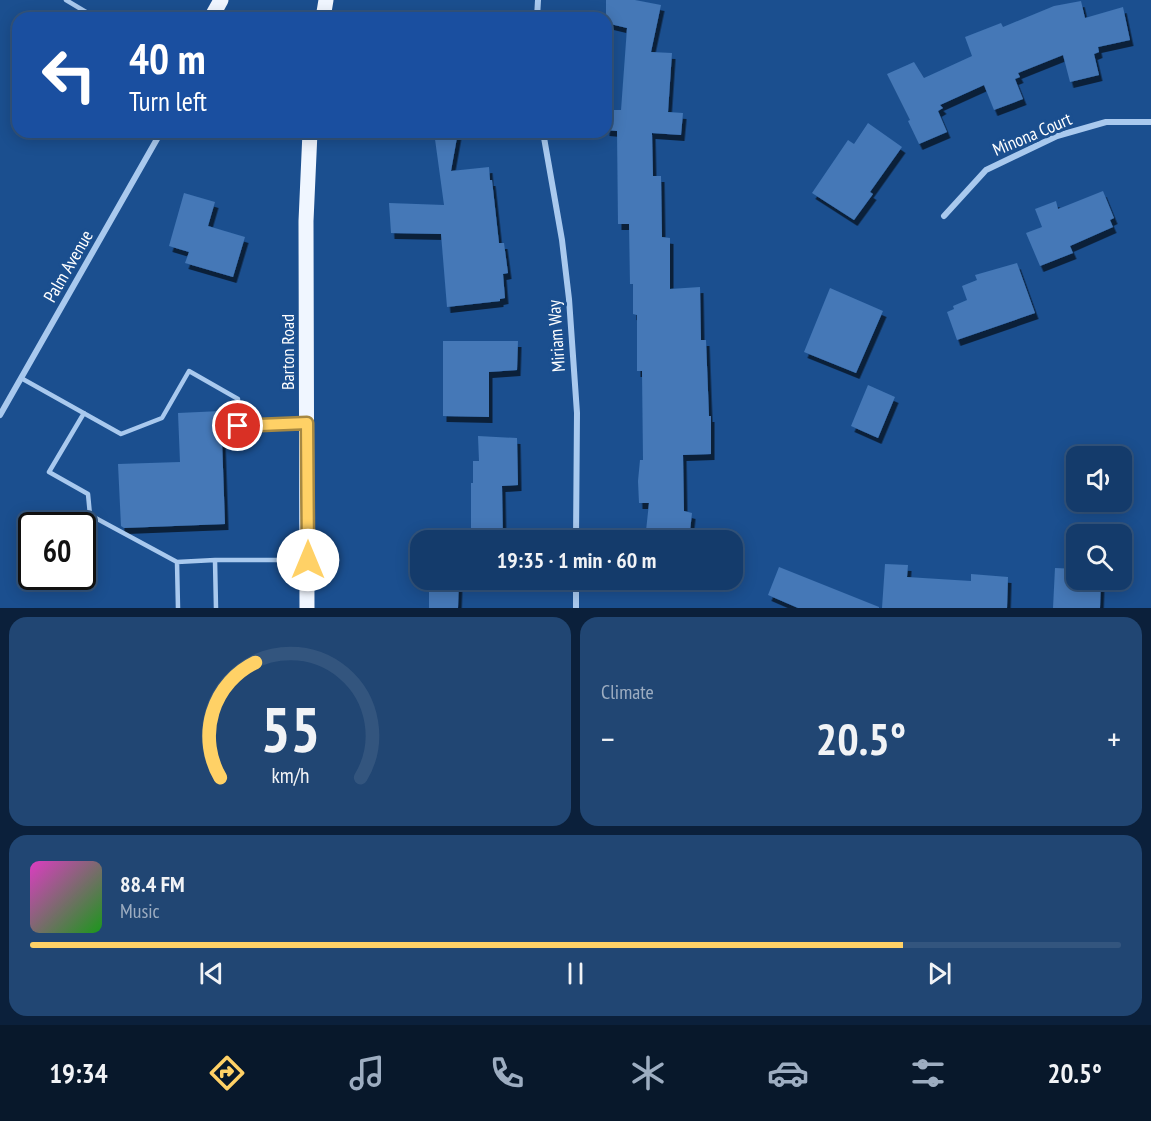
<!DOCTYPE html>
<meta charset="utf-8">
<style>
:root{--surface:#143b6b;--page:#214673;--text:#f1f3f6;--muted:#9dadc1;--line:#33557e;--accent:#ffd166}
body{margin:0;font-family:"PT Sans Narrow",sans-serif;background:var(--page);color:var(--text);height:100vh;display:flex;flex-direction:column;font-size:22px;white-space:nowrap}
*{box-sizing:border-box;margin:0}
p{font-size:20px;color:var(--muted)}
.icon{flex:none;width:33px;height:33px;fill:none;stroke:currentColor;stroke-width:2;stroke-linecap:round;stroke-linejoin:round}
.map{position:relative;height:608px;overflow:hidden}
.side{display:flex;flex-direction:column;gap:9px;padding:9px;background:#0b203b;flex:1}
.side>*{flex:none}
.top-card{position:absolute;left:12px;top:12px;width:600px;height:126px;border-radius:18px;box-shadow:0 3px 15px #0003,0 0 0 2px var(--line);background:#1a4fa0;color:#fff;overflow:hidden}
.buttons{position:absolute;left:1066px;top:446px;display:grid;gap:12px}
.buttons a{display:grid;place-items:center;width:66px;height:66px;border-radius:12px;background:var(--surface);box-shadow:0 3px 15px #0003,0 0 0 2px var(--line);font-size:30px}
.speed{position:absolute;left:18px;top:512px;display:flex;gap:12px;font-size:30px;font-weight:700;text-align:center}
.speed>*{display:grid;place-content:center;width:78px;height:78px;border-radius:50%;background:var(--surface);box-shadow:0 3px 15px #0003,0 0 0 2px var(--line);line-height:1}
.speed .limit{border:3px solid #111;border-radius:9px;background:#fff;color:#111}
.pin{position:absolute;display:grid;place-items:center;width:51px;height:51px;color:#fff;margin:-26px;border:3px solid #fff;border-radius:50%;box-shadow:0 2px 6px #0007}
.me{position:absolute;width:66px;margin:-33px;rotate:0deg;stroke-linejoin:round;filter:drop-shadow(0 0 4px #0008)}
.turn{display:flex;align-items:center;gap:21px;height:126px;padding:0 18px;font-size:27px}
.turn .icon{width:78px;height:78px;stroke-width:2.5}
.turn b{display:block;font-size:42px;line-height:51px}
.big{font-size:45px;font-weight:600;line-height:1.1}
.side .widget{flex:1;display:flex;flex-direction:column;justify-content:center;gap:9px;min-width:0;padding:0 21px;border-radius:18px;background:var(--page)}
.side .dial{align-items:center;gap:0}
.dial svg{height:156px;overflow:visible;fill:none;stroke:var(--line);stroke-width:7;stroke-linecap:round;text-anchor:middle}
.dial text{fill:var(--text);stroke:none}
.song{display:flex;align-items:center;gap:18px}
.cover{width:72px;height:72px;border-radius:9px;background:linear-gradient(135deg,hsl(310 70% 55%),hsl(120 70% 35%))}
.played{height:6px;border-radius:3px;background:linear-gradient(90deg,var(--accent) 80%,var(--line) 80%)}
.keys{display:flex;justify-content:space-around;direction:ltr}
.heat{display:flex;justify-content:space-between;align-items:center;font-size:33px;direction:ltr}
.side .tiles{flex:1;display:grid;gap:9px;grid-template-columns:1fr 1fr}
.widget:last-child{grid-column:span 2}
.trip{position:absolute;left:410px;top:530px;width:333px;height:60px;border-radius:18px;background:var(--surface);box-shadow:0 3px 15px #0003,0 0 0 2px var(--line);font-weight:600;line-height:60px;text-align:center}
.menu{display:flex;height:96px;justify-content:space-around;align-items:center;background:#08182b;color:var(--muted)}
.menu .icon{width:42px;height:42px}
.menu .active{color:var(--accent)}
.menu b{font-size:27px;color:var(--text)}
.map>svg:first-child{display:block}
.building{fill:#4478b7;filter:url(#shadow)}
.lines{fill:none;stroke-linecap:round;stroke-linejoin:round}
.lane{stroke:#a9c9ee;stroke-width:4.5}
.street{stroke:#a9c9ee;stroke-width:6}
.primary{stroke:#f0f6ff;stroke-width:15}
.route-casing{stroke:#a68842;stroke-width:15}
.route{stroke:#ffd166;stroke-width:10}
.labels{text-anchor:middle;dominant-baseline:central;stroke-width:6;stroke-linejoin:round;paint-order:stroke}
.street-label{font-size:18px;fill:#fff;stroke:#1b4f8f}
</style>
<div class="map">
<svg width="1151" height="608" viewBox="0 0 1151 608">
<defs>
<filter id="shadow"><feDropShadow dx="3.5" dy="6" stdDeviation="0" flood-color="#0009"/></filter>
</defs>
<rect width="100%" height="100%" fill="#1b4f8f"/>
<path class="building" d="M606 0H635L661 5 651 52 672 53 668 112 683 113 681 135 652 133 653 176H661L662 237 670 238V289L700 287 701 340H706L709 416H711V454L683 455 684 511 692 513 689 540H645L649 503H639L638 481 640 460H643L642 371H637V315L633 314V284H630L629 224H618L617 131 606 130 608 110H621L627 28 606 23Z
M1081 1 1085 18 1123 7 1130 40 1098 47 1099 52 1094 54 1099 75 1070 82 1063 55 1018 73 1020 77 1015 79 1023 99 994 110 984 85 940 105 943 108 938 111 947 132 919 144 908 121 910 120 887 74 914 62 924 78 972 56 965 37 1001 23 1003 27 1054 6Z
M868 123 902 147 870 192 873 194 854 220 812 193 848 140 854 144Z
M434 132H458L451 171 489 167 490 180H492L499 243H504L508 273 503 274 505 298 500 299V301L447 307 441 234 391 233 389 203 444 205Z
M1103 191 1114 218 1110 220 1113 227 1070 246 1073 253 1040 266 1026 233 1042 227 1035 209 1056 201 1058 209Z
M184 193 215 202 208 226 245 237 233 277 185 263 189 252 169 246Z
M1017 263 1035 313 957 340 947 312 954 309 953 306 967 300 962 286 977 280 975 275Z
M830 288 883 311 856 373 804 352Z
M443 341H518L517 370 489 372V417L443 416Z
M868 385 895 397 878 438 851 426Z
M221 411 225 524 124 528 121 526 118 464 180 462 178 413Z
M478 436 517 438 518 485 502 486 503 540H471V483H473V461H479Z
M885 564 908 565 907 577 971 581V574L1008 577 1007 608H882Z
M779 567 879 607V608H798L768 595Z
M1055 568 1077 569V579H1101L1100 608H1053Z
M429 580H459L458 608H429Z"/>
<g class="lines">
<path class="lane" d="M66 0 96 18
M21 378 121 434 162 418 189 371 238 399V426L305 423
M84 413 49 472 88 494 90 515 177 562
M215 560 216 608
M178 608 177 562 215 560H305"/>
<path class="street" d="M537 18 538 0
M543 132 562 240 569 299 577 413 576 540
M944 216 986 170 1057 136 1106 122H1151
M0 415 161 132
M576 608V579"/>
<path class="primary" d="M211 18 221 0
M323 18 326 0
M307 608 306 221 310 132"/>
</g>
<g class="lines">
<g class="route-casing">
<path id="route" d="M238 426 307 423 308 560"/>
</g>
<use href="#route" class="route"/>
</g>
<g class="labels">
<g class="street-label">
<text transform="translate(1032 134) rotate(-23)">Minona Court</text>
<text transform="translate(68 266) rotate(-60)">Palm Avenue</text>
<text transform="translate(556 336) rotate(-94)">Miriam Way</text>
<text transform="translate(287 352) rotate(-90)">Barton Road</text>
</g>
</g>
</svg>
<div class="buttons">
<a><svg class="icon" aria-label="sound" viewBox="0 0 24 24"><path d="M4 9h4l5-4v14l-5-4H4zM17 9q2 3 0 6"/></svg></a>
<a><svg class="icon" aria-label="search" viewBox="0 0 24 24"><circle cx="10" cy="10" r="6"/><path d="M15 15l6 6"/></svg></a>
</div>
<div class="speed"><div class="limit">60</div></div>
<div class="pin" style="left:238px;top:426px;background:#d93025"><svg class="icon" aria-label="arrive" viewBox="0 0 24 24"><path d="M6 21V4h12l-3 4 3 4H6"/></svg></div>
<svg class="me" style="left:308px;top:560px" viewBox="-20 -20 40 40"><circle r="19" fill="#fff"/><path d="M0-13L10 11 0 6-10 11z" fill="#ffd166"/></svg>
<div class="trip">19:35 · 1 min · 60 m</div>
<div class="top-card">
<div class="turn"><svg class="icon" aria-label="left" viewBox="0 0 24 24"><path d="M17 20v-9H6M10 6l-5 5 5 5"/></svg><div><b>40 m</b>Turn left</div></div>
</div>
</div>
<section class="side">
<div class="tiles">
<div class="widget dial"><svg viewBox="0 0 100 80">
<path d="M14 69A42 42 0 1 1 86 69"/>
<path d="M14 69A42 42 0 0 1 32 10" stroke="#ffd166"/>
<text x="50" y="56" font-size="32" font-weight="700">55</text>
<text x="50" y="72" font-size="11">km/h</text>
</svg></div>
<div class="widget"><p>Climate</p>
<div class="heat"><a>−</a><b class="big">20.5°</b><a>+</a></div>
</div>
<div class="widget">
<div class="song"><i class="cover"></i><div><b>88.4 FM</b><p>Music</p></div></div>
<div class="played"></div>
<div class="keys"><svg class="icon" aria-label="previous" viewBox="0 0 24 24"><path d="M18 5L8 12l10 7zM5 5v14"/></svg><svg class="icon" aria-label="pause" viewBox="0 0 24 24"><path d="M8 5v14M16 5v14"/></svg><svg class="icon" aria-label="next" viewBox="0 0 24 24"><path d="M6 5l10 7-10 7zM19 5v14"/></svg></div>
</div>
</div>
</section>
<nav class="menu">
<b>19:34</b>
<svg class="icon active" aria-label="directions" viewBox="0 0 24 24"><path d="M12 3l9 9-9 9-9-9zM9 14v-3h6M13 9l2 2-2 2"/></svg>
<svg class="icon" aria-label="music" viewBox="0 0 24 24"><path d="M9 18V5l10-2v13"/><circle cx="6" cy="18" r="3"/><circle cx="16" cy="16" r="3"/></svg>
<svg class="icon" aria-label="phone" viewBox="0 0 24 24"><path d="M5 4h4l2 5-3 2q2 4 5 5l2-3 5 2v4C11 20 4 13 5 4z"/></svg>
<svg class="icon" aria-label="climate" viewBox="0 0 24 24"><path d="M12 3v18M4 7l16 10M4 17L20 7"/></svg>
<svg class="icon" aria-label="car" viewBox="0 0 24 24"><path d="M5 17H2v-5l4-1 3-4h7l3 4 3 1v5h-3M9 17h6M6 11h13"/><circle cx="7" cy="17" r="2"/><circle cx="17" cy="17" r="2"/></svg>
<svg class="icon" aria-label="filters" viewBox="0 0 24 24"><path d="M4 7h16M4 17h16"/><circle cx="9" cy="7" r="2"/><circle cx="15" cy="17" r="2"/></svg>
<b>20.5°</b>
</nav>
